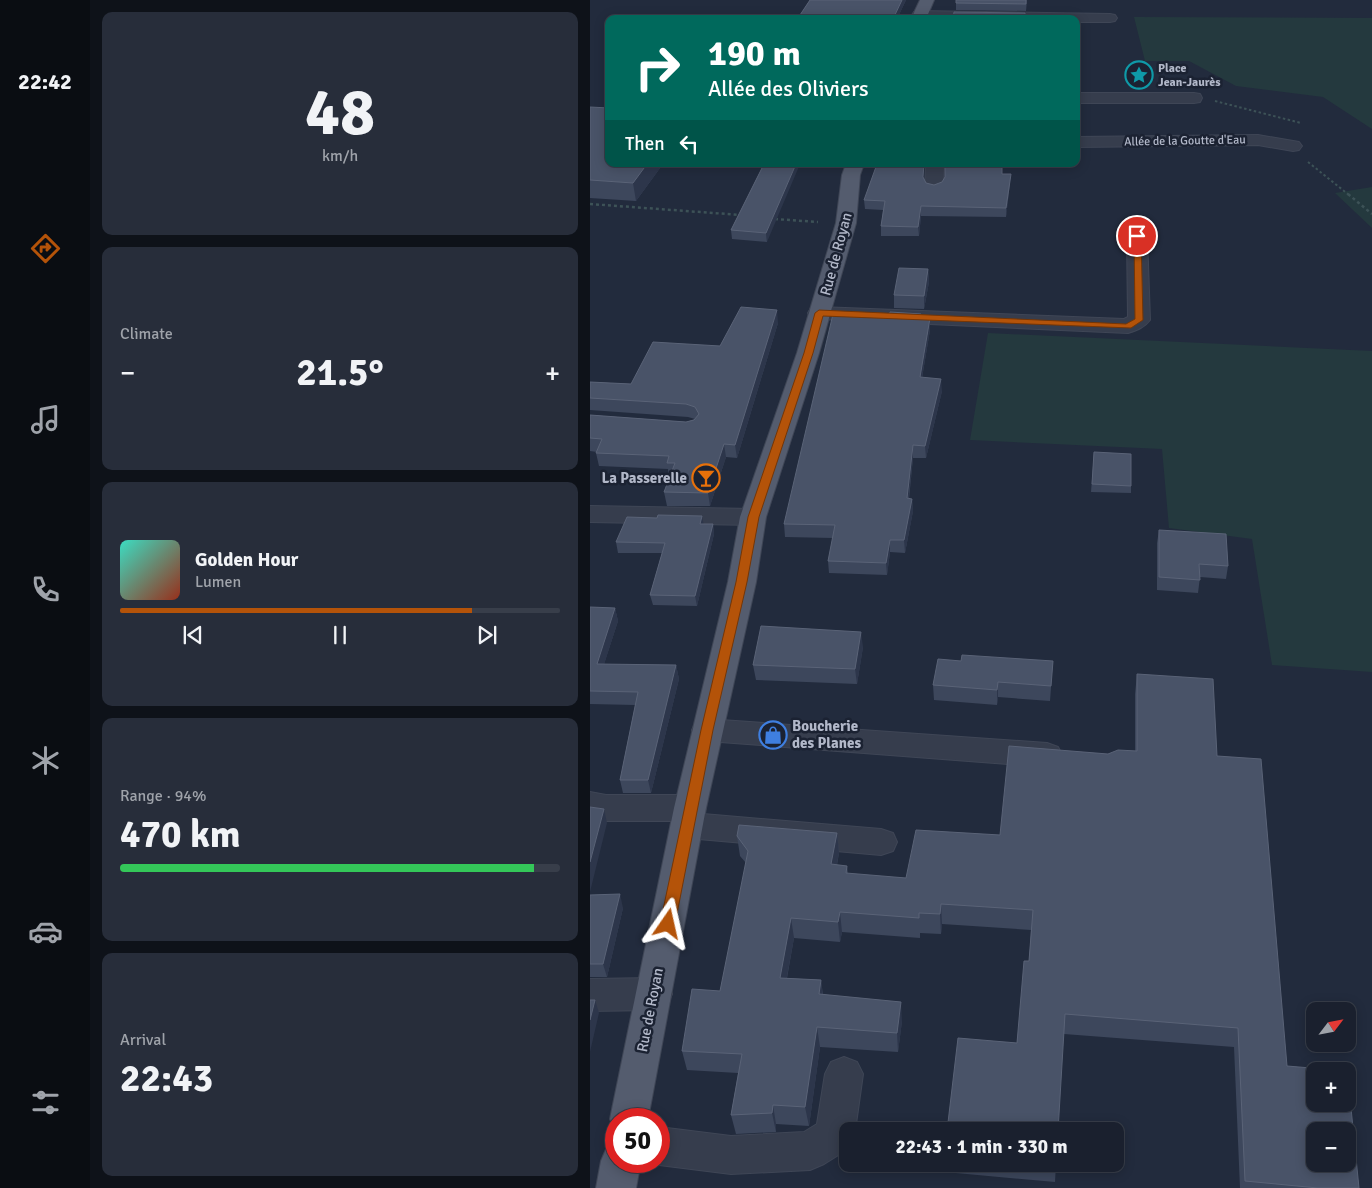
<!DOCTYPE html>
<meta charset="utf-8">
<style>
:root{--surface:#1a202e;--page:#272d3a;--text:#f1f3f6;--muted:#9fa3aa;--line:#383e4a;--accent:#b45309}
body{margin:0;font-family:Signika,sans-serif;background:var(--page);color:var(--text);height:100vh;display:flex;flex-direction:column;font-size:19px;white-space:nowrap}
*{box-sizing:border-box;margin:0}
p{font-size:16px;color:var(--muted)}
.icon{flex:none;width:28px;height:28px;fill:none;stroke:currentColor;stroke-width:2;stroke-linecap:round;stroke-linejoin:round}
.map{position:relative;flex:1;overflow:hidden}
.details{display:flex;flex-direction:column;gap:12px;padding:12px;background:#0e1219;width:500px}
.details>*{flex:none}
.guide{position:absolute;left:15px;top:15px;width:475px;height:152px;border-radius:10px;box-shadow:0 2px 12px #0003,0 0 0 1px var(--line);background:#00695c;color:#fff;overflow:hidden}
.needle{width:32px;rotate:58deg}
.buttons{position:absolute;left:716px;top:1002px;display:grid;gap:10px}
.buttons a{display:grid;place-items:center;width:50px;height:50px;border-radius:10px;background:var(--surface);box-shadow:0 2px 12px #0003,0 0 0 1px var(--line);font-size:25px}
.speed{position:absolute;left:15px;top:1108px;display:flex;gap:10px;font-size:25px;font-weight:700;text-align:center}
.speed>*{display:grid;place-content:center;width:65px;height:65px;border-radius:50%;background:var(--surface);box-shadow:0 2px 12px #0003,0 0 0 1px var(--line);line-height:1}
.speed .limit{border:8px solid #d22;background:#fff;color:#111}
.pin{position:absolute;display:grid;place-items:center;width:42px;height:42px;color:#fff;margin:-21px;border:2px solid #fff;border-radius:50%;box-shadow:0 1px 5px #0007}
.me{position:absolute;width:55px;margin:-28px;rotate:11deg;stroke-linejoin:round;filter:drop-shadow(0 0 4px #0008)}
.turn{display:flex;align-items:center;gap:18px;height:105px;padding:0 20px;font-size:22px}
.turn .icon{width:65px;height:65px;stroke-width:2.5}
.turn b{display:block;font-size:35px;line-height:42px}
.then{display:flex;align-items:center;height:48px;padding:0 20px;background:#0003;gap:10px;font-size:19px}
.big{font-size:38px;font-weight:800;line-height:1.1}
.details .tile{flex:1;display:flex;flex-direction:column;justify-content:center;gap:8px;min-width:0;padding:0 18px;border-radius:10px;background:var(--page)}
.details .dial{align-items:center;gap:0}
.dial b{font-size:65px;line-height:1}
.song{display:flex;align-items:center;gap:15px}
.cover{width:60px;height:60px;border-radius:8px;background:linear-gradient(135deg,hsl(170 70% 55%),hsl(10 70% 35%))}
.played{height:5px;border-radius:2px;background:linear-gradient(90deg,var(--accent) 80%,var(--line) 80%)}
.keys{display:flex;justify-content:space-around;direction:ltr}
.heat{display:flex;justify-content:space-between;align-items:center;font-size:28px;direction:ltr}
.charge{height:8px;border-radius:4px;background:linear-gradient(90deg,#34c759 94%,var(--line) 0)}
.trip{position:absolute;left:249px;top:1122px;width:285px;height:50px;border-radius:10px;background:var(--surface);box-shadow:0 2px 12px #0003,0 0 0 1px var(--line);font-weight:800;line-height:50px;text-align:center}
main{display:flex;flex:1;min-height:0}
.tabs{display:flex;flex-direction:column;width:90px;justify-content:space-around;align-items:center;background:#0a0d12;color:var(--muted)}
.tabs .icon{width:35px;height:35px}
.tabs .active{color:var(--accent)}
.tabs b{font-size:22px;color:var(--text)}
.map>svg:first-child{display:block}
.green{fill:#24393e}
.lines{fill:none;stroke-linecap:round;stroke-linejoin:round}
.minor-casing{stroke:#3f4656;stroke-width:2}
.major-casing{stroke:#3f4656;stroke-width:2}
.path-far1{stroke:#3d5257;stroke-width:2;stroke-dasharray:2.5 2.5;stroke-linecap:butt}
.path{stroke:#3d5257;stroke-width:2.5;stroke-dasharray:3 3;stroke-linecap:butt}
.minor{fill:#363d4d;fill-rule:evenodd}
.major{fill:#545c6e;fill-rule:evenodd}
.wall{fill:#3d475c}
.shaded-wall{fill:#2d364b}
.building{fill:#495368;stroke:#5a6377;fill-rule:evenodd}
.route{fill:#b45309;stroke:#753606}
.labels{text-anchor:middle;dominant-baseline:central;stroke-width:5;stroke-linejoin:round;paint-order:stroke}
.far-poi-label{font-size:12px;font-weight:bold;fill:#b2b8c9;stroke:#1b2232;text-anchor:start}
.far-street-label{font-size:12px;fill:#b2b8c9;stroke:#1b2232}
.street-label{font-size:15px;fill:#b2b8c9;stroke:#1b2232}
.poi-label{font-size:15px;font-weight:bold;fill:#b2b8c9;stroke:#1b2232;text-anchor:end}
</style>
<main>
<nav class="tabs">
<b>22:42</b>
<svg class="icon active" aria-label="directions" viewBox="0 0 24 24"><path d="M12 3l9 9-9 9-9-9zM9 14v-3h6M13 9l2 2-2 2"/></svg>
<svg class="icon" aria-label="music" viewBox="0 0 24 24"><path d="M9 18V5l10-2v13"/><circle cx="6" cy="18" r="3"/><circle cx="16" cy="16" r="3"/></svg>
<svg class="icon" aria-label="phone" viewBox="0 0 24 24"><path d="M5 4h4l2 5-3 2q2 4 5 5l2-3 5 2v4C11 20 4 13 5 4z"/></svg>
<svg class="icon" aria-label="climate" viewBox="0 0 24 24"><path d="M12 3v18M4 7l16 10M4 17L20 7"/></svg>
<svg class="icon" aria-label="car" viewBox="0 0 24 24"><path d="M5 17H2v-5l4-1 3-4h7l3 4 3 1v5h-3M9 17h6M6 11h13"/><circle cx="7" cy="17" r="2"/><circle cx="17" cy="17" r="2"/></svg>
<svg class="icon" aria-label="filters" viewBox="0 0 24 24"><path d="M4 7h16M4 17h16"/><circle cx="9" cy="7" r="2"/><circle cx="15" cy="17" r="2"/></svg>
</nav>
<section class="details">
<div class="tile dial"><b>48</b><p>km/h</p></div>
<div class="tile"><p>Climate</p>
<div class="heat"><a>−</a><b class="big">21.5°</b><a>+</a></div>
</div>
<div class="tile">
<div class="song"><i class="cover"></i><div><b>Golden Hour</b><p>Lumen</p></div></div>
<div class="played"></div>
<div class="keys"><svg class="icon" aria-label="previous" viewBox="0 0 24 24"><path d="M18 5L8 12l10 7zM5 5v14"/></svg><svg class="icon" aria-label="pause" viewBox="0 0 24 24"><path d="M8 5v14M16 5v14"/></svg><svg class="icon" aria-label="next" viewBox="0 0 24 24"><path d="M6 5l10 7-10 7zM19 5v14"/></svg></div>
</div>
<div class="tile"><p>Range · 94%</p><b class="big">470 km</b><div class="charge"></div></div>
<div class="tile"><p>Arrival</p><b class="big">22:43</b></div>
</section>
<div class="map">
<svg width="782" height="1188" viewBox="0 0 782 1188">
<rect width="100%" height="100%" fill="#222b3d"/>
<path class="green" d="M544 17 782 18V129L733 97 646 86 599 61H555Z
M782 187V228L745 193Z
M398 333 782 351V672L682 665 662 539 579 528 572 449 380 440Z"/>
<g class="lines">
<g class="minor-casing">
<path id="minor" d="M329 11 520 14 525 15 527 18 525 21 520 22H486V19L324 18 322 15 324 12Z
M486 93H604L610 94 612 98 610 102 604 103H486Z
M668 135 709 142 712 146 709 150 703 151 668 145 486 147V137Z
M336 164H354L353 186 351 190 344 192 337 190 335 186Z
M547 230 554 232 557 236 560 320C555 327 547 330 538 333L229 319 221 318 218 313 221 308 229 307 534 319 538 317 537 236 540 232Z
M0 506 163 509 172 511 176 517 172 523 163 525 0 522Z
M117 719 457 743 468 747 472 755 468 763 457 767 117 741 106 738 102 730 106 722Z
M0 792 16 795H100L111 799 116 808 113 814 291 829 303 833 307 842 303 851 291 855 97 838 86 834 81 825 83 821H16L0 818Z
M64 978 77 983 82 994 77 1005 64 1010 0 1011V979Z
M254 1057 267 1062 273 1074 265 1131H258V1149L234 1164 220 1170 141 1174 69 1165 60 1161H69V1127L141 1136 214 1132 227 1124 235 1074 241 1062Z"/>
</g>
<g class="major-casing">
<path id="major" d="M330 0H344L336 19H321Z
M256 164H274L270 175 266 223 229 353 176 517 166 582 116 808 58 1119H26V1132L20 1119 84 808 138 582 150 517 207 353 246 223 252 175Z
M26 1144V1161H51L46 1188H6L11 1161 17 1147Z"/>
</g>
<path class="path-far1" d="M625 101 711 123
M718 162 759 195"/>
<path class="path" d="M758 194 782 214
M0 204 151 215
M185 219 228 222"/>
<use href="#minor" class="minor"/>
<use href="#major" class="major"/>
</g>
<path class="wall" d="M220 0H316L307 19H210V15Z
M437 0 436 11 366 10V3Z
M0 107 19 164H73L46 201 0 198Z
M174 164 177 242 142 239 141 230Z
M407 165 412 174 420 183 416 217 331 216 329 236H291V226L293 210 275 209 274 200 334 178 336 183 344 185Z
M338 269 339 282 334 309 304 308V295Z
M331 318H340V330L332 378 352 391 336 458H323L319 499H322L323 511 315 553 300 552 297 575 239 573 238 561 243 538 195 537 194 524Z
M188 323 147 458 136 457 120 506H77L74 492 81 476H79L78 469 9 466 6 453 7 452 0 451V415L96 422 105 419 98 417 0 410V382L41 384 130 346Z
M504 452 541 486V493L501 492Z
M114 524H123L124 534 107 606 63 605 60 595 72 553H28L26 542Z
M569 530 638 566 636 579 610 577 608 593 567 590V543Z
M0 607 25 608 28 621 14 664 86 665 89 679 61 793H33L30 780 45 705 0 704Z
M273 647 267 684 166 680 163 665Z
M371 661H463L460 701 408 697 407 705 344 700 343 685Z
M547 674 627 756 697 1066 769 1188H650L644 1047 474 1034 427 1043 439 961 441 930 352 924 351 934 330 933V938L252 932 250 942 204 938 197 978 231 980 233 995 312 1021 308 1052 230 1047 219 1126 186 1124V1132L146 1134 141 1115 148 1073 97 1070 92 1051 130 991 156 863 150 856 147 836 247 833 249 853 247 865 257 866 258 874 316 878 410 835 518 754 545 751V694Z
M0 895 33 908 17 977H0Z
M355 1164H466L465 1182 355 1172Z"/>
<path class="shaded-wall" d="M312 0H316L307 19H303Z
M57 164H73L46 201 43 183Z
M206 164H210L177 242 176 233Z
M421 174 420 183 416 217V208Z
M331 206V216L329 236 328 227Z
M338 269 339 282 334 309V296Z
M187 310 188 323 147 458 145 445Z
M340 318V330L330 389V377Z
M351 379 352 391 336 458 335 446Z
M134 444 136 457 120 506 118 493Z
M323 445V458L317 511V498Z
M322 499 323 511 315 553 314 540Z
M112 516 114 526 110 524Z
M123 524 124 534 107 606 105 596Z
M300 540V552L297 575 296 563Z
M25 608 28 621 10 677 7 664Z
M271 632 273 647 267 684 265 669Z
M86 665 89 679 61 793 58 780Z
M408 682V697L407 705V690Z
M14 809 17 823 0 892V862Z
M247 833 249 853 243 884 241 864Z
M30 894 33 908 17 977 13 964Z
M351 904 352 924 351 934 350 914Z
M250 912 252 932 250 942 248 922Z
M201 918 204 938 193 998 190 978Z
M231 980 233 1000 229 994Z
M5 1000 9 1013 0 1052V1020Z
M311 1002 312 1021 308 1052 307 1033Z
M227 1027 230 1047 219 1126 215 1107Z
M183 1105 186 1124V1132L182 1113Z"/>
<path class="building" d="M220 0H312L303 19H252L253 17 210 15Z
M366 0H436V4L366 3Z
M364 12 435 13V19H363Z
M0 107 19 108V164H57L43 183 0 180Z
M174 164H206L176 233 141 230Z
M287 164H334L333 177 336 183 344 185 352 182 355 177V164H407V165H412V174H421L416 208 331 206 328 227 291 226 295 201 274 200Z
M309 268 338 269 334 296 304 295Z
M151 307 187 310 145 445 134 444 118 493 74 492 85 463H77L79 456 6 453 12 439 0 438V415L96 422 104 420 109 414 105 407 96 404 0 398V382L41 384 63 342 130 346Z
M300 312 331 314 330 317 340 318 330 377 351 379 335 446 323 445 317 498 322 499 314 540H300L296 563 238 561 245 525 194 524 243 314 299 316Z
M504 452 541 454V486L502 484Z
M68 515 112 516 110 524H123L105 596 60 595 75 543 26 542 37 517 67 518Z
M569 530 636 534 638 566 609 564 610 580 569 577Z
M0 607 25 608 7 664 86 665 58 780H30L48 692 0 691Z
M171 626 271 632 265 669 163 665Z
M372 655 463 661 461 686 408 682 407 690 343 685 348 659 371 661Z
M547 674 623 679 627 756 671 759 697 1066 757 1071H725V1104H758V1078L769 1188H728L655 1181 648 1028 475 1014 468 1131H357L368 1038 427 1043 434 961H439L443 910 351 904 350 914 329 913V918L250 912 248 922 201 918 190 978 231 980 229 994 311 1002 307 1033 227 1027 215 1107 183 1105 182 1113 141 1115 152 1054 92 1051 102 989 130 991 158 851 147 836 149 825 247 833 241 864 257 866 256 873 316 878 326 830 410 835 419 746 518 754 528 750 547 751ZM725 1131H758V1164H725Z
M0 807 14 809 0 862Z
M30 894 13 964H0V895Z
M0 1000H5L0 1020Z"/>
<path class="route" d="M544 234 551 236 553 320 541 328 233 316 223 353 169 517 157 582 123 730 85 924 83 929 78 930 73 929 70 924 111 730 146 582 158 517 214 353 225 313 229 310 536 324 545 319Z"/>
<defs>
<g id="sight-ring" transform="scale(1.4375)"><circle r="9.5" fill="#1b2232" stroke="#0f9aa8" stroke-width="1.5"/><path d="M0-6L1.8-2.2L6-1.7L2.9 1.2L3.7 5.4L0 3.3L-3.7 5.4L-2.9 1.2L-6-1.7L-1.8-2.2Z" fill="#0f9aa8"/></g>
<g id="bar-ring" transform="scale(1.4375)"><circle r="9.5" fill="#1b2232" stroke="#e8710a" stroke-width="1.5"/><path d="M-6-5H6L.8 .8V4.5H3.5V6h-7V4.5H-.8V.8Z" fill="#e8710a"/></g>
<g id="shop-ring" transform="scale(1.4375)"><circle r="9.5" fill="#1b2232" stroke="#3f7fe0" stroke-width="1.5"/><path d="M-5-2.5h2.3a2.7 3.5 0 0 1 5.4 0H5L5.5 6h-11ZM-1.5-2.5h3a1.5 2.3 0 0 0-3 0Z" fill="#3f7fe0"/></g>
</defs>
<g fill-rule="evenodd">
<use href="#sight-ring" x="549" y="75"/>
<use href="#bar-ring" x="116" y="478"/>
<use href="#shop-ring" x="183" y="735"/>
</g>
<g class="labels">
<g class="far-poi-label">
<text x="568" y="68">Place<tspan x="568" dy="14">Jean-Jaurès</tspan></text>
</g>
<g class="far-street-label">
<text transform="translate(595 141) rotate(-1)">Allée de la Goutte d'Eau</text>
</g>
<g class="street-label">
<text transform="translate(246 254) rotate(-75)">Rue de Royan</text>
<text transform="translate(60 1010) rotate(-79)">Rue de Royan</text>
</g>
<g class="poi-label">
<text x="97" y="478">La Passerelle</text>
<text x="202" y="726" text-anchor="start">Boucherie<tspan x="202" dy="17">des Planes</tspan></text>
</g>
</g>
</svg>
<div class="buttons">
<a><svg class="needle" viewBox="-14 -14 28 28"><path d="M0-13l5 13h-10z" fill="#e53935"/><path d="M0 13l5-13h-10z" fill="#9fa3aa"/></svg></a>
<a>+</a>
<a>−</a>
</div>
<div class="speed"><div class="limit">50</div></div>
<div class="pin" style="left:547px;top:236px;background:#d93025"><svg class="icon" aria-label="arrive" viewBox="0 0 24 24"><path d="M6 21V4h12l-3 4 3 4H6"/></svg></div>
<svg class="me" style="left:78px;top:924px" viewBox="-20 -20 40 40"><path d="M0-17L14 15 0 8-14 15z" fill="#b45309" stroke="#fff" stroke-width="4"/></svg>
<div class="trip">22:43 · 1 min · 330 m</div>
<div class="guide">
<div class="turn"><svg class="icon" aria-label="right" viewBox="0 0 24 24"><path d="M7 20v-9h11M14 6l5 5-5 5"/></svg><div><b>190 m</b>Allée des Oliviers</div></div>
<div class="then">Then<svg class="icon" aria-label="left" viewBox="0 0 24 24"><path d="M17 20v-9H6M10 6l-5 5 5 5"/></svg></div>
</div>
</div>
</main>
